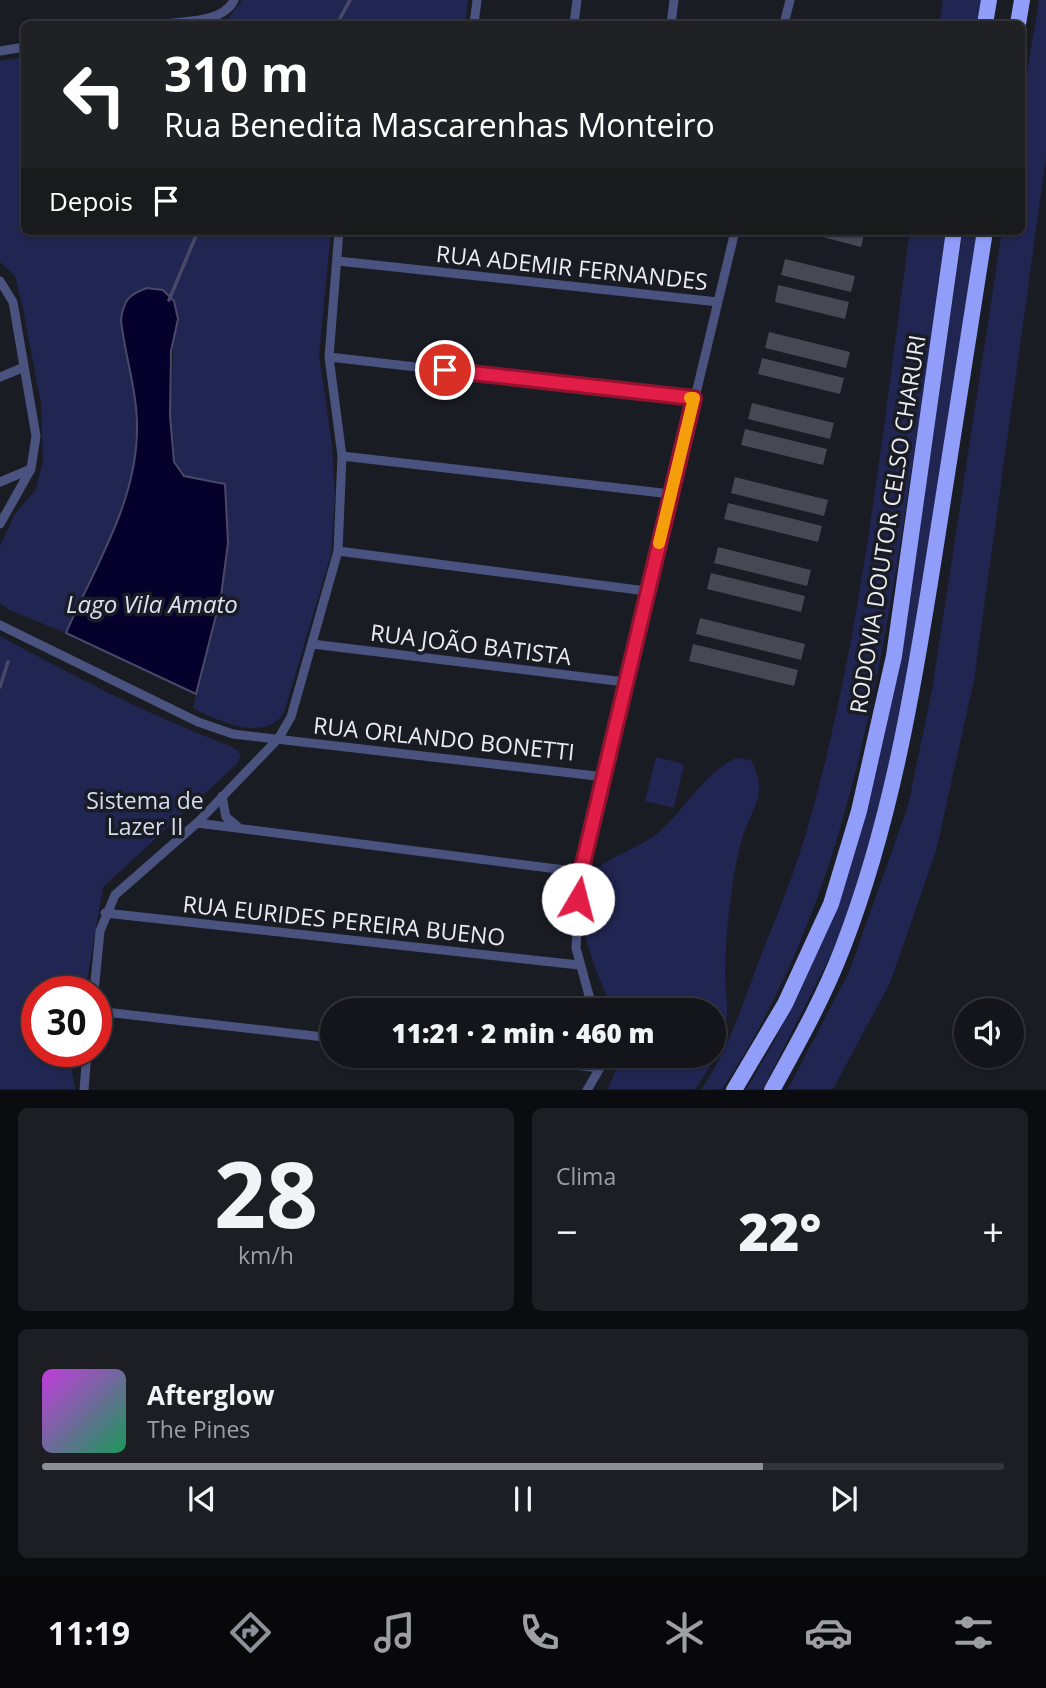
<!DOCTYPE html>
<html lang="pt">
<meta charset="utf-8">
<style>
:root{--surface:#14151b;--page:#1d1e24;--text:#f1f3f6;--muted:#9d9fa3;--line:#33343a;--accent:#8c9099}
body{margin:0;font-family:"Open Sans",sans-serif;background:var(--page);color:var(--text);height:100vh;display:flex;flex-direction:column;font-size:26px;white-space:nowrap}
*{box-sizing:border-box;margin:0}
p{font-size:23px;color:var(--muted)}
.icon{flex:none;width:38px;height:38px;fill:none;stroke:currentColor;stroke-width:2;stroke-linecap:round;stroke-linejoin:round}
.map{position:relative;height:1090px;overflow:hidden}
.side{display:flex;flex-direction:column;gap:18px;padding:18px;background:#0b0c0f;flex:1}
.side>*{flex:none}
.top-card{position:absolute;left:21px;top:21px;width:1004px;height:214px;border-radius:10px;box-shadow:0 2px 5px #0004,0 0 0 2px var(--line);background:#202124;color:#fff;overflow:hidden}
.controls{position:absolute;left:954px;top:998px;display:grid;gap:14px}
.controls a{display:grid;place-items:center;width:70px;height:70px;border-radius:50%;background:var(--surface);box-shadow:0 2px 5px #0004,0 0 0 2px var(--line);font-size:35px}
.speed{position:absolute;left:21px;top:976px;display:flex;gap:14px;font-size:35px;font-weight:700;text-align:center}
.speed>*{display:grid;place-content:center;width:91px;height:91px;border-radius:50%;background:var(--surface);box-shadow:0 2px 5px #0004,0 0 0 2px var(--line);line-height:1}
.speed .limit{border:10px solid #d22;background:#fff;color:#111}
.pin{position:absolute;display:grid;place-items:center;width:60px;height:60px;color:#fff;margin:-30px;border:4px solid #fff;border-radius:50%;box-shadow:0 2px 7px #0007}
.me{position:absolute;width:77px;margin:-38px;rotate:8deg;stroke-linejoin:round;filter:drop-shadow(0 0 5px #0008)}
.turn{display:flex;align-items:center;gap:24px;height:147px;padding:0 28px;font-size:32px}
.turn .icon{width:91px;height:91px;stroke-width:2.5}
.turn b{display:block;font-size:49px;line-height:60px}
.then{display:flex;align-items:center;height:66px;padding:0 28px;background:#0003;gap:14px;font-size:26px}
.big{font-size:52px;font-weight:800;line-height:1.1}
.side .card{flex:1;display:flex;flex-direction:column;justify-content:center;gap:10px;min-width:0;padding:0 24px;border-radius:10px;background:var(--page)}
.side .dial{align-items:center;gap:0}
.dial b{font-size:91px;line-height:1}
.song{display:flex;align-items:center;gap:21px}
.cover{width:84px;height:84px;border-radius:10px;background:linear-gradient(135deg,hsl(290 70% 55%),hsl(150 70% 35%))}
.played{height:7px;border-radius:4px;background:linear-gradient(90deg,var(--accent) 75%,var(--line) 75%)}
.keys{display:flex;justify-content:space-around;direction:ltr}
.heat{display:flex;justify-content:space-between;align-items:center;font-size:38px;direction:ltr}
.side .tiles{flex:1;display:grid;gap:18px;grid-template-columns:1fr 1fr}
.card:last-child{grid-column:span 2}
.trip{position:absolute;left:320px;top:998px;width:406px;height:70px;border-radius:35px;background:var(--surface);box-shadow:0 2px 5px #0004,0 0 0 2px var(--line);font-weight:800;line-height:70px;text-align:center}
.menu{display:flex;height:112px;justify-content:space-around;align-items:center;background:#08080b;color:var(--muted)}
.menu .icon{width:49px;height:49px}
.menu .on{color:var(--accent)}
.menu b{font-size:32px;color:var(--text)}
.map>svg:first-child{display:block}
.green{fill:#212551}
.water{fill:#05012c;stroke:#4a4867;stroke-width:2}
.lines{fill:none;stroke-linecap:round;stroke-linejoin:round}
.stream{stroke:#4a4867;stroke-width:3.5}
.building{fill:#464852}
.street{stroke:#4a527f;stroke-width:9}
.highway{stroke:#909df9;stroke-width:16}
.route-casing{stroke:#92132f;stroke-width:18}
.route{stroke:#e11d48;stroke-width:12}
.slow{stroke:#f59e0b;stroke-width:12}
.labels{text-anchor:middle;dominant-baseline:central;stroke-width:7;stroke-linejoin:round;paint-order:stroke}
.street-label{font-size:23px;fill:#ebecf2;stroke:#1a1c24}
.park-label{font-size:23px;fill:#d6dbef;stroke:#1a1c24}
.water-label{font-size:24px;font-style:italic;fill:#dce0f4;stroke:#1a1c24}
</style>
<div class="map">
<svg width="1046" height="1090" viewBox="0 0 1046 1090">
<rect width="100%" height="100%" fill="#1a1c24"/>
<path class="green" d="M242 0H468L465 24H224Z
M943 0H982L979 24H939Z
M1039 0H1046V157L974 680 936 851 890 983 833 1089H788L849 972 908 806 932 690 1002 231H1022V104Z
M24 57V231H331L319 355 332 445 335 497 331 554 284 713C264 743 218 721 193 708L221 596 228 543 225 485 183 476 174 462 170 416 174 335 133 293 123 304 121 320C131 365 141 412 136 458 128 518 90 578 66 633L9 610 0 603V546L15 514 35 491 43 462 41 403 22 304 15 276 0 262V61Z
M910 231H947C934 325 919 420 905 514 874 712 836 920 722 1089L701 1090C730 1047 745 997 763 950 779 911 795 871 807 830 863 635 882 431 910 231Z
M963 231H978L912 653 884 793 842 933 763 1089 746 1090 776 1038 823 937 910 593Z
M0 636C75 677 148 715 228 745L237 750 241 756 237 764 103 887 85 992H37V1052H75L72 1071 75 1089H0Z
M656 757 684 764 674 808 645 801Z
M736 758 751 760C771 795 748 812 740 846 730 887 726 932 725 974 725 990 729 1006 726 1022 723 1048 710 1068 695 1089H608L622 1055H714V1010H614C599 982 567 906 589 877 606 855 639 850 660 831 687 807 702 775 736 758Z"/>
<path class="water" d="M147 288 163 290 174 301 178 319 171 351 170 416 174 462 184 476 225 484 228 543 221 596 196 694 66 633C94 568 136 504 137 431 138 393 125 357 121 320 123 301 129 294 147 288Z"/>
<g class="lines">
<path class="stream" d="M337 24 350 0
M169 300 198 231
M0 687 8 662"/>
</g>
<path class="building" d="M800 231H865L861 247Z
M785 259 855 276 851 292 781 275Z
M778 285 849 302 845 319 775 302Z
M769 332 850 352 846 368 765 348Z
M762 358 844 378 840 394 758 374Z
M752 403 834 423 830 439 748 419Z
M745 429 827 449 823 465 741 445Z
M735 477 828 500 824 516 731 493Z
M728 503 822 526 818 542 724 519Z
M718 547 811 570 807 586 714 563Z
M711 573 805 596 801 612 707 589Z
M700 618 805 644 801 660 696 634Z
M693 644 798 670 794 686 689 661Z"/>
<g class="lines">
<path class="street" d="M162 24C185 21 223 23 234 0
M474 24 477 0
M574 24 577 0
M671 24 674 0
M784 24 790 0
M0 51 24 47
M338 261 718 302
M0 281 13 302 36 436 31 469 0 524
M329 357 694 399
M0 377 22 368
M342 456 671 494
M0 482 31 469
M338 551 646 591
M0 625 198 722 233 734 605 777
M312 644 625 682
M222 796 226 817 237 826
M197 823 581 872
M105 913 579 965
M94 992 100 931 115 895 197 823 278 739 291 717 338 551 342 456 329 357 339 231
M593 1010 576 948 581 872 735 231
M96 1011 332 1038
M487 1055 600 1068
M84 1090 87 1052
M587 1090 600 1068 602 1055"/>
<path class="highway" d="M985 24 989 0
M1018 24 1022 0
M734 1090 785 1004 831 904 859 811 894 656 954 231
M772 1090C798 1043 824 997 843 947 892 820 914 685 935 551 952 444 968 337 985 231"/>
</g>
<g class="lines">
<g class="route-casing">
<path id="route" d="M445 370 694 398 581 872 578 899"/>
</g>
<use href="#route" class="route"/>
<path class="slow" d="M659 543 694 398H690"/>
</g>
<g class="labels">
<g class="street-label">
<text transform="translate(572 267) rotate(6)">RUA ADEMIR FERNANDES</text>
<text transform="translate(887 524) rotate(-81)">RODOVIA DOUTOR CELSO CHARURI</text>
<text transform="translate(471 644) rotate(7)">RUA JOÃO BATISTA</text>
<text transform="translate(444 738) rotate(6)">RUA ORLANDO BONETTI</text>
<text transform="translate(344 920) rotate(6)">RUA EURIDES PEREIRA BUENO</text>
</g>
<g class="park-label">
<text x="145" y="800">Sistema de<tspan x="145" dy="26">Lazer II</tspan></text>
</g>
<g class="water-label">
<text x="152" y="603">Lago Vila Amato</text>
</g>
</g>
</svg>
<div class="controls">
<a><svg class="icon" aria-label="sound" viewBox="0 0 24 24"><path d="M4 9h4l5-4v14l-5-4H4zM17 9q2 3 0 6"/></svg></a>
</div>
<div class="speed"><div class="limit">30</div></div>
<div class="pin" style="left:445px;top:370px;background:#d93025"><svg class="icon" aria-label="arrive" viewBox="0 0 24 24"><path d="M6 21V4h12l-3 4 3 4H6"/></svg></div>
<svg class="me" style="left:578px;top:899px" viewBox="-20 -20 40 40"><circle r="19" fill="#fff"/><path d="M0-13L10 11 0 6-10 11z" fill="#e11d48"/></svg>
<div class="trip">11:21 · 2 min · 460 m</div>
<div class="top-card">
<div class="turn"><svg class="icon" aria-label="left" viewBox="0 0 24 24"><path d="M17 20v-9H6M10 6l-5 5 5 5"/></svg><div><b>310 m</b>Rua Benedita Mascarenhas Monteiro</div></div>
<div class="then">Depois<svg class="icon" aria-label="arrive" viewBox="0 0 24 24"><path d="M6 21V4h12l-3 4 3 4H6"/></svg></div>
</div>
</div>
<section class="side">
<div class="tiles">
<div class="card dial"><b>28</b><p>km/h</p></div>
<div class="card"><p>Clima</p>
<div class="heat"><a>−</a><b class="big">22°</b><a>+</a></div>
</div>
<div class="card">
<div class="song"><i class="cover"></i><div><b>Afterglow</b><p>The Pines</p></div></div>
<div class="played"></div>
<div class="keys"><svg class="icon" aria-label="previous" viewBox="0 0 24 24"><path d="M18 5L8 12l10 7zM5 5v14"/></svg><svg class="icon" aria-label="pause" viewBox="0 0 24 24"><path d="M8 5v14M16 5v14"/></svg><svg class="icon" aria-label="next" viewBox="0 0 24 24"><path d="M6 5l10 7-10 7zM19 5v14"/></svg></div>
</div>
</div>
</section>
<nav class="menu">
<b>11:19</b>
<svg class="icon on" aria-label="directions" viewBox="0 0 24 24"><path d="M12 3l9 9-9 9-9-9zM9 14v-3h6M13 9l2 2-2 2"/></svg>
<svg class="icon" aria-label="music" viewBox="0 0 24 24"><path d="M9 18V5l10-2v13"/><circle cx="6" cy="18" r="3"/><circle cx="16" cy="16" r="3"/></svg>
<svg class="icon" aria-label="phone" viewBox="0 0 24 24"><path d="M5 4h4l2 5-3 2q2 4 5 5l2-3 5 2v4C11 20 4 13 5 4z"/></svg>
<svg class="icon" aria-label="climate" viewBox="0 0 24 24"><path d="M12 3v18M4 7l16 10M4 17L20 7"/></svg>
<svg class="icon" aria-label="car" viewBox="0 0 24 24"><path d="M5 17H2v-5l4-1 3-4h7l3 4 3 1v5h-3M9 17h6M6 11h13"/><circle cx="7" cy="17" r="2"/><circle cx="17" cy="17" r="2"/></svg>
<svg class="icon" aria-label="filters" viewBox="0 0 24 24"><path d="M4 7h16M4 17h16"/><circle cx="9" cy="7" r="2"/><circle cx="15" cy="17" r="2"/></svg>
</nav>
